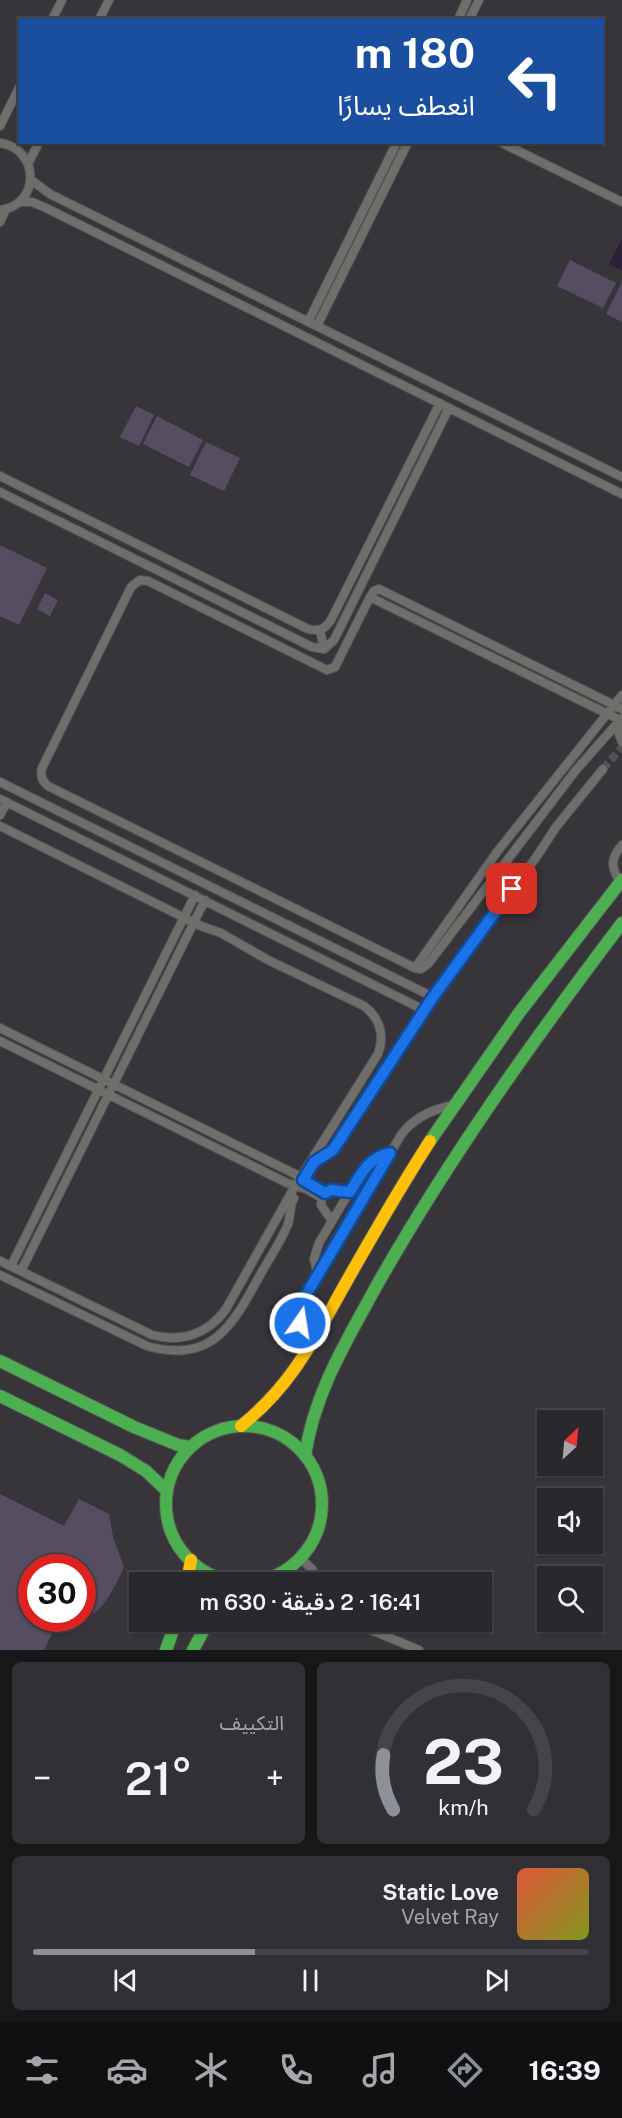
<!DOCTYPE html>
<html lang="ar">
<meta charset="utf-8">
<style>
:root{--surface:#29282c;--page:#313034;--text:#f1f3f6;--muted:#a5a6a9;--line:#454448;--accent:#8c9099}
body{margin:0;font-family:"Public Sans","Noto Sans Arabic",sans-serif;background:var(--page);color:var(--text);direction:rtl;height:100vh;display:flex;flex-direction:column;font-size:22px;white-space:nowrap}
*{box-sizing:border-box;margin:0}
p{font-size:20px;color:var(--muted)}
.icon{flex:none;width:33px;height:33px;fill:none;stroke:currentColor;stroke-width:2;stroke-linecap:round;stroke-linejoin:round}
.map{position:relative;height:1650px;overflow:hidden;direction:ltr}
.panel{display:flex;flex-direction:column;gap:12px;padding:12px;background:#171618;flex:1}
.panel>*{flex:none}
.top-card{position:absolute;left:18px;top:18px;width:586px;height:126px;border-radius:0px;box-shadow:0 2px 4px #0004,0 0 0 2px var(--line);direction:rtl;background:#1a4fa0;color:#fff;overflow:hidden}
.needle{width:39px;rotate:26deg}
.buttons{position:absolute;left:537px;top:1410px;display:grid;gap:12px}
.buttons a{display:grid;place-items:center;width:66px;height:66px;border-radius:0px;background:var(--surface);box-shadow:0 2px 4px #0004,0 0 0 2px var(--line);font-size:30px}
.speed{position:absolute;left:18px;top:1554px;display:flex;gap:12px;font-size:30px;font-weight:700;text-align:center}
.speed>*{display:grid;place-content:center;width:78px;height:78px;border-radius:50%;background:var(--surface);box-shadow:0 2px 4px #0004,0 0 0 2px var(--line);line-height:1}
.speed .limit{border:9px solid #d22;background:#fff;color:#111}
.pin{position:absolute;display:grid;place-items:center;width:51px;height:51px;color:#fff;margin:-26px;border-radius:12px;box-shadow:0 3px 9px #0006}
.me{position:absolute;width:66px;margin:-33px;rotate:13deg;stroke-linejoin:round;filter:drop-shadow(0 0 4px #0008)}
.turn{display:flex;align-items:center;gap:21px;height:126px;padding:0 30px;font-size:27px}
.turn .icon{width:78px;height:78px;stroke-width:2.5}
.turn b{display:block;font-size:42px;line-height:51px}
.big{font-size:45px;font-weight:600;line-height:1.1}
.panel .card{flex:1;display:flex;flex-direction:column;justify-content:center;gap:9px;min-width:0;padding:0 21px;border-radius:9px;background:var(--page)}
.panel .dial{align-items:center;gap:0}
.dial svg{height:156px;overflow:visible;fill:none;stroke:var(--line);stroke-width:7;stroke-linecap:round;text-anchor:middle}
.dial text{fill:var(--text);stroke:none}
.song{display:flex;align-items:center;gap:18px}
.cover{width:72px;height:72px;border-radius:9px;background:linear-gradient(135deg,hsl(10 70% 55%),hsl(70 70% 35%))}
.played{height:6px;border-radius:3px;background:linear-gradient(90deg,var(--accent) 40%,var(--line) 40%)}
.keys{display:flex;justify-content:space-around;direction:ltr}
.heat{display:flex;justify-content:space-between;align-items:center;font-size:33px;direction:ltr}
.panel .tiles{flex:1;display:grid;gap:12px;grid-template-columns:1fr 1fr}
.card:last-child{grid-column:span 2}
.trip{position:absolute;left:129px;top:1572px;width:363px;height:60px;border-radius:0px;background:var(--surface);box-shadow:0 2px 4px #0004,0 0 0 2px var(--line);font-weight:600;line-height:60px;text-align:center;direction:rtl}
.tabs{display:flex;height:96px;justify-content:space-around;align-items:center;background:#101012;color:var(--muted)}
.tabs .icon{width:42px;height:42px}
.tabs .selected{color:var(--accent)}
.tabs b{font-size:27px;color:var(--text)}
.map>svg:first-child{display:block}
.green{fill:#554d61;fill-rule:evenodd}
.water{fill:#2b2038}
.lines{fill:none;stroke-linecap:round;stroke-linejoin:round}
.street-tunnel{stroke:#535156;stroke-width:8;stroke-dasharray:8 4;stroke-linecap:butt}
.street-casing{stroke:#555457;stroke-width:10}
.fast-casing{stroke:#555457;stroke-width:14}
.slow-casing{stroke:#555457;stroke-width:14}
.street{stroke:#706e6a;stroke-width:8}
.fast{stroke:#4caf50;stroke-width:12}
.slow{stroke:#ffc107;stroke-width:12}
.route-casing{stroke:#114b97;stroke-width:15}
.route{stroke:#1a73e8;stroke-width:10}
</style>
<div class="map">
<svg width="622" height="1650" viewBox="0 0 622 1650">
<rect width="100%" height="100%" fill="#37353a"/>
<path class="green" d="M570 260 616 283 603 308 557 286Z
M622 282V322L606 314Z
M136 406 154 415 139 446 120 437Z
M157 416 203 440 189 467 143 444Z
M206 442 240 458 224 491 190 475Z
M0 545 47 568 19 625 0 616Z
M45 593 58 600 50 616 37 609Z
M0 1494 64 1526 79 1499 109 1514 113 1537 124 1567C105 1607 100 1618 54 1629L44 1650H0ZM32 1568H82V1618H32Z"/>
<path class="water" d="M621 240 622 241V271L609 264Z"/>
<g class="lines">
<path class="street-tunnel" d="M603 769 622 747"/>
<g class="street-casing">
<path id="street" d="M52 20 62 0
M99 20 109 0
M458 20 467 0
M469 20 479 0
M0 126 20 86
M500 142 622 202
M0 143C40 149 41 205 0 210
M28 164 39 142
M31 180 50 194 622 477
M20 202H32L44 207 622 494
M0 222 6 209
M308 322 397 142
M317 326 408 142
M0 476 308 629C319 632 325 629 331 620L440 403
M0 492 312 647 324 649 334 640 449 408
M370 597 622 721
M320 630 324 649
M622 709 379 589 374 591 370 597 335 667 327 670 148 581 140 580 131 587 42 768C40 775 42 781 48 786L415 968 421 969 428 964 576 770 622 718
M620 720 618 731 622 742
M0 782 433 997
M0 799 424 1010
M0 815 7 802
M0 826 201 926 221 933 268 960 364 1006C380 1018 385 1036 378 1054L295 1186 226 1309C208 1334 181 1343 152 1335L0 1261
M620 882C611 867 610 859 622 845
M415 968 497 852 622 695
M0 1028 297 1175 325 1193
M0 1041 287 1183 306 1189 322 1198
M312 1166 318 1158 333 1150 433 997 537 856 556 827 603 769
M332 1221 321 1205 322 1198 329 1190 350 1192
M11 1266 195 895
M21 1271 205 900
M0 1275 147 1346C212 1364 232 1326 259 1277 268 1260 281 1242 288 1224 291 1215 289 1207 294 1198
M318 1275 314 1259 319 1243 363 1169 375 1159 390 1153
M307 1353 300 1323 303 1301 401 1135C414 1117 433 1109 454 1105
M300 1558 311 1568 321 1582
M352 1622 419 1650"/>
</g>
<g class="fast-casing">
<path id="fast" d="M430 1141 519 1013 622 880
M0 1361 134 1427 178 1445 190 1447
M0 1396 120 1455 146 1471 167 1491
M166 1504a78 78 0 1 1 156 0a78 78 0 1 1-156 0Z
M305 1456C314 1393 347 1340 377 1285 449 1158 534 1039 622 923
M166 1650 176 1622
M193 1650 208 1622"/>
</g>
<g class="slow-casing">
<path id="slow" d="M241 1426C294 1383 315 1337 348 1279 374 1233 401 1186 430 1141
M187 1582 191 1560"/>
</g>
<use href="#street" class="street"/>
<use href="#fast" class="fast"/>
<use href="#slow" class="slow"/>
</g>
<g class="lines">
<g class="route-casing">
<path id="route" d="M300 1323V1312L306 1295 390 1153C368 1158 361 1174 350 1192L331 1190 325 1193 303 1180 314 1162 333 1150 433 997 512 889"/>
</g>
<use href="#route" class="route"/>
</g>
</svg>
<div class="buttons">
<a><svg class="needle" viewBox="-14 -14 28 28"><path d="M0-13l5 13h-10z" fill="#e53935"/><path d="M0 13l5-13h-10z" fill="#a5a6a9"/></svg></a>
<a><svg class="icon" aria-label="sound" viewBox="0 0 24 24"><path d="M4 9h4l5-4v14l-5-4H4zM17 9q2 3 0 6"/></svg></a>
<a><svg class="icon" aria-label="search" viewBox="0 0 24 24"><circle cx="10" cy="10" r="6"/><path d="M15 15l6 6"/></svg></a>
</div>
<div class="speed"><div class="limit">30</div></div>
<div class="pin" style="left:512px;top:889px;background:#d93025"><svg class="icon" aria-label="arrive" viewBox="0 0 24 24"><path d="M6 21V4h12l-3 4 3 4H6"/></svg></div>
<svg class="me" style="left:300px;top:1323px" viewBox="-20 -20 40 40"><circle r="17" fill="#1a73e8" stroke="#fff" stroke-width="3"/><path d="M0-11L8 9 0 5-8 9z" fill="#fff"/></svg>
<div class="trip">16:41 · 2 دقيقة · 630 m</div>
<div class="top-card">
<div class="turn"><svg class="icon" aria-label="left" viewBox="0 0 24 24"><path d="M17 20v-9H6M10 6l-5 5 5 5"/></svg><div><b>180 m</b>انعطف يسارًا</div></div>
</div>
</div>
<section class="panel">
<div class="tiles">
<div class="card dial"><svg viewBox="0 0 100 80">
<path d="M14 69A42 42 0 1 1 86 69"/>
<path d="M14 69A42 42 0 0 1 9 41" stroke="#8c9099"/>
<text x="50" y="56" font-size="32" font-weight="700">23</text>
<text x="50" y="72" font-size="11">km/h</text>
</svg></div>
<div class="card"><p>التكييف</p>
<div class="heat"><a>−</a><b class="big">21°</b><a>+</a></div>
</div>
<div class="card">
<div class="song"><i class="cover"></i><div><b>Static Love</b><p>Velvet Ray</p></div></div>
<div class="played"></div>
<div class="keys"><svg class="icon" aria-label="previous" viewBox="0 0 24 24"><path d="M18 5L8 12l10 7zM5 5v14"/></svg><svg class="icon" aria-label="pause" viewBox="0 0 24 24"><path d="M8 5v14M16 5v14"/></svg><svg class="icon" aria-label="next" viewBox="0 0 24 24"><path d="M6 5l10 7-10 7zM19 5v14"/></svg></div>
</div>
</div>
</section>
<nav class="tabs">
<b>16:39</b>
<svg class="icon selected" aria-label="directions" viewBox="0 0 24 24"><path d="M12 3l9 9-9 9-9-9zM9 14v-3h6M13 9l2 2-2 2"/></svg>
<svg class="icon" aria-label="music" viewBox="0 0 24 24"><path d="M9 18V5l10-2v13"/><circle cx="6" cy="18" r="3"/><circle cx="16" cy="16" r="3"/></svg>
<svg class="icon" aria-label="phone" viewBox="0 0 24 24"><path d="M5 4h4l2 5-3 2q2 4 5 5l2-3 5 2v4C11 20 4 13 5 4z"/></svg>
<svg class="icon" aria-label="climate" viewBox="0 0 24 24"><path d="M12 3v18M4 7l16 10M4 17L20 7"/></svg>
<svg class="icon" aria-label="car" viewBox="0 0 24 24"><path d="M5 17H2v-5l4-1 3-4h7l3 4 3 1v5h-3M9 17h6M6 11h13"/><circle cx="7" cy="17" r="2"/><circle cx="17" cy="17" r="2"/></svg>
<svg class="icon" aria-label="filters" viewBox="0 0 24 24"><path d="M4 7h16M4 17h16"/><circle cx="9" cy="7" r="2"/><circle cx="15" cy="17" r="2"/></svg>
</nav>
